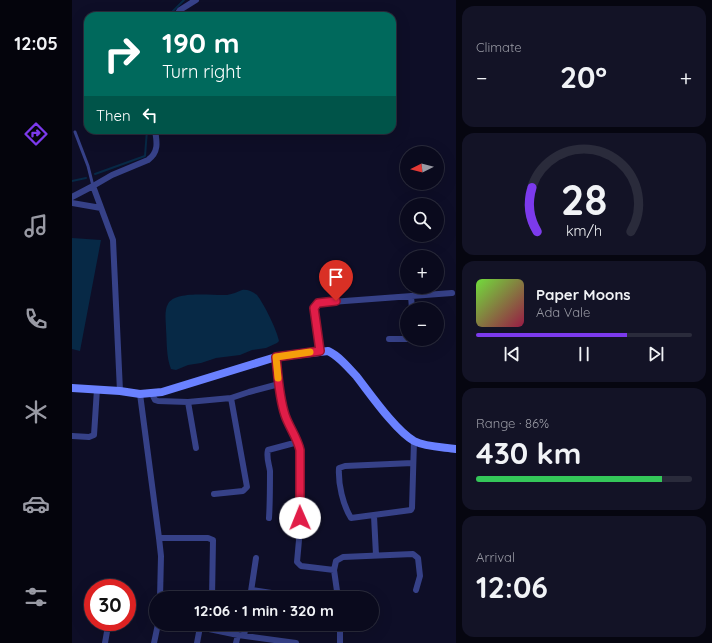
<!DOCTYPE html>
<meta charset="utf-8">
<style>
:root{--surface:#0a0a1d;--page:#131326;--text:#f1f3f6;--muted:#999aa4;--line:#2a2b3b;--accent:#7c3aed}
body{margin:0;font-family:Quicksand,sans-serif;background:var(--page);color:var(--text);height:100vh;display:flex;flex-direction:column;font-size:15px;white-space:nowrap}
*{box-sizing:border-box;margin:0}
p{font-size:13px;color:var(--muted)}
.icon{flex:none;width:22px;height:22px;fill:none;stroke:currentColor;stroke-width:2;stroke-linecap:round;stroke-linejoin:round}
.map{position:relative;flex:1;overflow:hidden}
.side{display:flex;flex-direction:column;gap:6px;padding:6px;background:#060610;width:256px}
.side>*{flex:none}
.hud{position:absolute;left:12px;top:12px;width:312px;height:122px;border-radius:12px;box-shadow:0 4px 16px #0002,0 0 0 1px var(--line);background:#00695c;color:#fff;overflow:hidden}
.needle{width:26px;rotate:264deg}
.fabs{position:absolute;left:328px;top:146px;display:grid;gap:8px}
.fabs a{display:grid;place-items:center;width:44px;height:44px;border-radius:50%;background:var(--surface);box-shadow:0 4px 16px #0002,0 0 0 1px var(--line);font-size:20px}
.speed{position:absolute;left:12px;top:579px;display:flex;gap:8px;font-size:20px;font-weight:700;text-align:center}
.speed>*{display:grid;place-content:center;width:52px;height:52px;border-radius:50%;background:var(--surface);box-shadow:0 4px 16px #0002,0 0 0 1px var(--line);line-height:1}
.speed .limit{border:6px solid #d22;background:#fff;color:#111}
.pin{position:absolute;display:grid;place-items:center;width:34px;height:34px;color:#fff;margin:-41px -17px;border-radius:50% 50% 50% 0;rotate:-45deg;box-shadow:0 0 4px #0007}
.pin .icon{rotate:45deg}
.me{position:absolute;width:44px;margin:-22px;rotate:359deg;stroke-linejoin:round;filter:drop-shadow(0 0 3px #0008)}
.turn{display:flex;align-items:center;gap:14px;height:84px;padding:0 12px;font-size:18px}
.turn .icon{width:52px;height:52px;stroke-width:2.5}
.turn b{display:block;font-size:28px;line-height:34px}
.then{display:flex;align-items:center;height:38px;padding:0 12px;background:#0003;gap:8px;font-size:15px}
.big{font-size:30px;font-weight:800;line-height:1.1}
.side .card{flex:1;display:flex;flex-direction:column;justify-content:center;gap:6px;min-width:0;padding:0 14px;border-radius:12px;background:var(--page)}
.side .dial{align-items:center;gap:0}
.dial svg{height:104px;overflow:visible;fill:none;stroke:var(--line);stroke-width:7;stroke-linecap:round;text-anchor:middle}
.dial text{fill:var(--text);stroke:none}
.song{display:flex;align-items:center;gap:12px}
.cover{width:48px;height:48px;border-radius:6px;background:linear-gradient(135deg,hsl(100 70% 55%),hsl(340 70% 35%))}
.played{height:4px;border-radius:2px;background:linear-gradient(90deg,var(--accent) 70%,var(--line) 70%)}
.keys{display:flex;justify-content:space-around;direction:ltr}
.heat{display:flex;justify-content:space-between;align-items:center;font-size:22px;direction:ltr}
.charge{height:6px;border-radius:3px;background:linear-gradient(90deg,#34c759 86%,var(--line) 0)}
.trip{position:absolute;left:77px;top:591px;width:230px;height:40px;border-radius:20px;background:var(--surface);box-shadow:0 4px 16px #0002,0 0 0 1px var(--line);font-weight:800;line-height:40px;text-align:center}
main{display:flex;flex:1;min-height:0}
.tab-bar{display:flex;flex-direction:column;width:72px;justify-content:space-around;align-items:center;background:#04040c;color:var(--muted)}
.tab-bar .icon{width:28px;height:28px}
.tab-bar .on{color:var(--accent)}
.tab-bar b{font-size:18px;color:var(--text)}
.map>svg:first-child{display:block}
.water{fill:#072946}
.lines{fill:none;stroke-linecap:round;stroke-linejoin:round}
.stream{stroke:#072946;stroke-width:2}
.service{stroke:#364188;stroke-width:3}
.minor{stroke:#364188;stroke-width:6}
.secondary{stroke:#6a81ff;stroke-width:8}
.route-casing{stroke:#92132f;stroke-width:10}
.route{stroke:#e11d48;stroke-width:7}
.slow{stroke:#f59e0b;stroke-width:7}
</style>
<main>
<nav class="tab-bar">
<b>12:05</b>
<svg class="icon on" aria-label="directions" viewBox="0 0 24 24"><path d="M12 3l9 9-9 9-9-9zM9 14v-3h6M13 9l2 2-2 2"/></svg>
<svg class="icon" aria-label="music" viewBox="0 0 24 24"><path d="M9 18V5l10-2v13"/><circle cx="6" cy="18" r="3"/><circle cx="16" cy="16" r="3"/></svg>
<svg class="icon" aria-label="phone" viewBox="0 0 24 24"><path d="M5 4h4l2 5-3 2q2 4 5 5l2-3 5 2v4C11 20 4 13 5 4z"/></svg>
<svg class="icon" aria-label="climate" viewBox="0 0 24 24"><path d="M12 3v18M4 7l16 10M4 17L20 7"/></svg>
<svg class="icon" aria-label="car" viewBox="0 0 24 24"><path d="M5 17H2v-5l4-1 3-4h7l3 4 3 1v5h-3M9 17h6M6 11h13"/><circle cx="7" cy="17" r="2"/><circle cx="17" cy="17" r="2"/></svg>
<svg class="icon" aria-label="filters" viewBox="0 0 24 24"><path d="M4 7h16M4 17h16"/><circle cx="9" cy="7" r="2"/><circle cx="15" cy="17" r="2"/></svg>
</nav>
<div class="map">
<svg width="384" height="643" viewBox="0 0 384 643">
<rect width="100%" height="100%" fill="#0e0e27"/>
<path class="water" d="M0 238 29 240 8 351 0 349Z
M170 290C175 289 181 292 185 295 192 304 205 330 207 341L205 343 194 348 180 350 168 355 144 358 129 363 116 365 104 370 99 369C94 357 95 341 94 329 94 322 92 310 96 304 103 290 142 296 155 295 161 294 165 292 170 290Z"/>
<g class="lines">
<path class="stream" d="M97 16 98 14 112 0
M23 174 73 156 75 130
M0 181 14 178"/>
<path class="service" d="M3 132 16 166 21 186"/>
<path class="minor" d="M104 16 108 10 124 0
M21 186 40 175 76 160C87 152 85 142 83 130
M0 197 21 186 41 240 48 391
M0 203 29 208
M339 296 340 309
M317 339H335
M248 351 242 308 246 303 380 293
M204 357C206 376 207 397 213 415 217 427 225 437 228 450L229 518 225 562 229 566 262 570 266 598
M68 394 87 538 89 556 88 598
M80 394 83 400 86 401 116 402 124 448
M116 402 159 398 177 392 207 384
M0 436 17 437 22 435 25 389
M341 463 273 466 267 468C266 484 271 505 279 518L339 510 340 508 342 441
M142 494 171 491 175 487 159 398
M302 516 304 555
M197 518C198 503 198 487 198 471 197 464 194 457 196 450L226 442
M87 538H136L141 540 140 598
M262 570 264 561 271 557 341 554 346 558 348 576 344 590
M180 590 219 596
M178 598 184 558
M113 624 166 635 164 643
M268 624V643
M166 635 224 643
M172 636 174 624
M33 643 36 626
M82 643 86 624
M125 643 128 627"/>
<path class="secondary" d="M0 388 48 391 68 394 90 392 204 357 256 351C267 356 277 368 285 377 299 395 324 431 342 441 354 447 370 447 384 449"/>
</g>
<g class="lines">
<g class="route-casing">
<path id="route" d="M228 518V450C225 437 217 427 213 415 207 397 206 376 204 357L248 351 242 308 246 303 264 301"/>
</g>
<use href="#route" class="route"/>
<path class="slow" d="M206 378 204 357 238 352"/>
</g>
</svg>
<div class="fabs">
<a><svg class="needle" viewBox="-14 -14 28 28"><path d="M0-13l5 13h-10z" fill="#e53935"/><path d="M0 13l5-13h-10z" fill="#999aa4"/></svg></a>
<a><svg class="icon" aria-label="search" viewBox="0 0 24 24"><circle cx="10" cy="10" r="6"/><path d="M15 15l6 6"/></svg></a>
<a>+</a>
<a>−</a>
</div>
<div class="speed"><div class="limit">30</div></div>
<div class="pin" style="left:264px;top:301px;background:#d93025"><svg class="icon" aria-label="arrive" viewBox="0 0 24 24"><path d="M6 21V4h12l-3 4 3 4H6"/></svg></div>
<svg class="me" style="left:228px;top:518px" viewBox="-20 -20 40 40"><circle r="19" fill="#fff"/><path d="M0-13L10 11 0 6-10 11z" fill="#e11d48"/></svg>
<div class="trip">12:06 · 1 min · 320 m</div>
<div class="hud">
<div class="turn"><svg class="icon" aria-label="right" viewBox="0 0 24 24"><path d="M7 20v-9h11M14 6l5 5-5 5"/></svg><div><b>190 m</b>Turn right</div></div>
<div class="then">Then<svg class="icon" aria-label="left" viewBox="0 0 24 24"><path d="M17 20v-9H6M10 6l-5 5 5 5"/></svg></div>
</div>
</div>
<section class="side">
<div class="card"><p>Climate</p>
<div class="heat"><a>−</a><b class="big">20°</b><a>+</a></div>
</div>
<div class="card dial"><svg viewBox="0 0 100 80">
<path d="M14 69A42 42 0 1 1 86 69"/>
<path d="M14 69A42 42 0 0 1 10 35" stroke="#7c3aed"/>
<text x="50" y="56" font-size="32" font-weight="700">28</text>
<text x="50" y="72" font-size="11">km/h</text>
</svg></div>
<div class="card">
<div class="song"><i class="cover"></i><div><b>Paper Moons</b><p>Ada Vale</p></div></div>
<div class="played"></div>
<div class="keys"><svg class="icon" aria-label="previous" viewBox="0 0 24 24"><path d="M18 5L8 12l10 7zM5 5v14"/></svg><svg class="icon" aria-label="pause" viewBox="0 0 24 24"><path d="M8 5v14M16 5v14"/></svg><svg class="icon" aria-label="next" viewBox="0 0 24 24"><path d="M6 5l10 7-10 7zM19 5v14"/></svg></div>
</div>
<div class="card"><p>Range · 86%</p><b class="big">430 km</b><div class="charge"></div></div>
<div class="card"><p>Arrival</p><b class="big">12:06</b></div>
</section>
</main>
